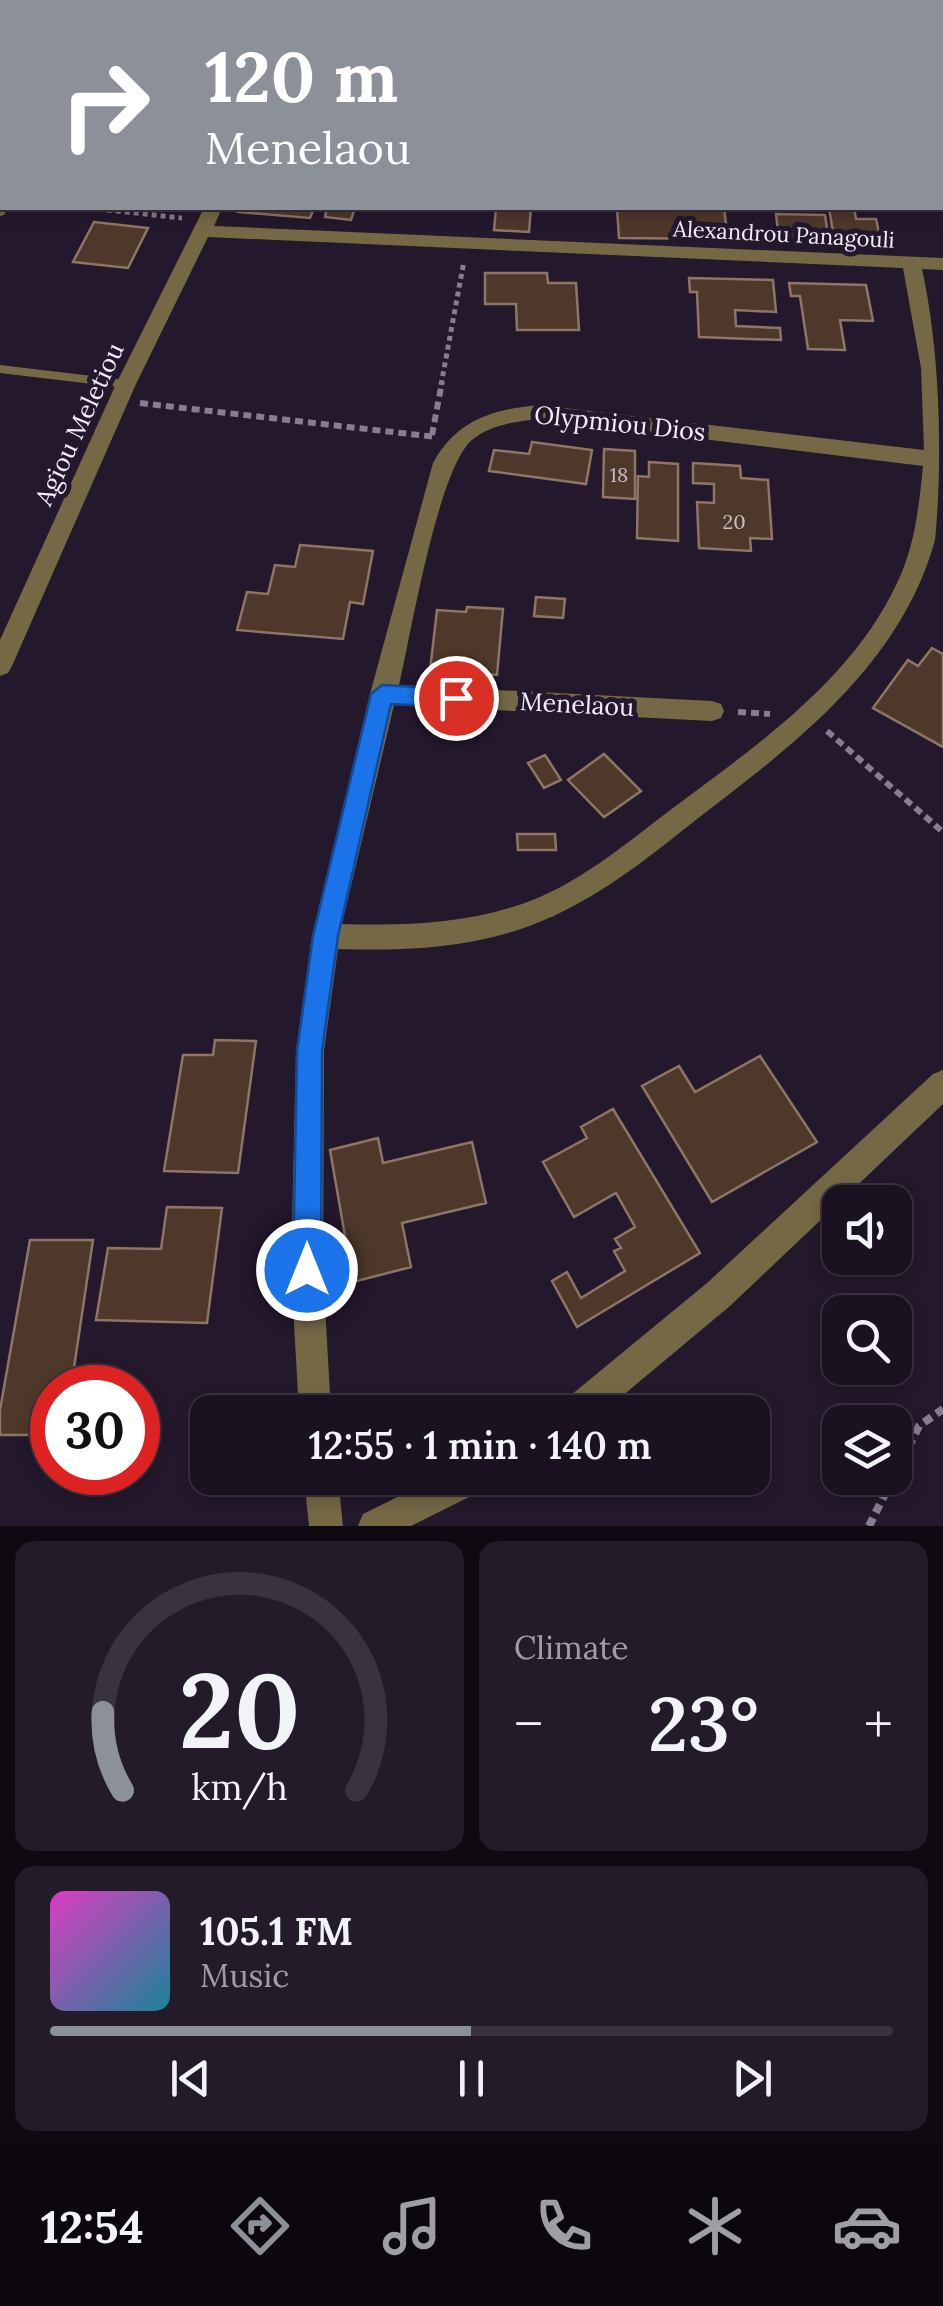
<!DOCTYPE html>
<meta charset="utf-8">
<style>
:root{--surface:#1b1221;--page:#241b2a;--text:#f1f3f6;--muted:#a09ea5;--line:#39323f;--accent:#8c9099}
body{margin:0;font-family:Lora,serif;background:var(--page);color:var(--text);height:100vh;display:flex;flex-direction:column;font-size:38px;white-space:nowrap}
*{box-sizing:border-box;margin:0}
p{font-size:32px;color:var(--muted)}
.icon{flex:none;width:55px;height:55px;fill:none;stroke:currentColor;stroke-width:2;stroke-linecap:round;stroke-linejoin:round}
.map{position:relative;height:1526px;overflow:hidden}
.drawer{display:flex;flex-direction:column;gap:15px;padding:15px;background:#0f0a12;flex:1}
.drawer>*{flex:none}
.guide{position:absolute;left:0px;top:0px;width:945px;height:210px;box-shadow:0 5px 15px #0003,0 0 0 2px var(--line);background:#8c9099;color:#fff;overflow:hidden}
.controls{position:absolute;left:822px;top:1185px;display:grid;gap:20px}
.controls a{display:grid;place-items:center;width:90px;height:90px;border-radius:20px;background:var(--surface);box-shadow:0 5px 15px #0003,0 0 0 2px var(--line);font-size:50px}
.speed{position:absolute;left:30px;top:1365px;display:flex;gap:20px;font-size:50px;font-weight:700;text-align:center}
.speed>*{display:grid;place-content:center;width:130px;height:130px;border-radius:50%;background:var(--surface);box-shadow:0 5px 15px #0003,0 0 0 2px var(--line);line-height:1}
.speed .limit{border:15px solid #d22;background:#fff;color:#111}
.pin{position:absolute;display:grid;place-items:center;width:85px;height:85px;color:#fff;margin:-42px;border:5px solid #fff;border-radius:50%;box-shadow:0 2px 10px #0007}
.me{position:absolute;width:110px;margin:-55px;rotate:0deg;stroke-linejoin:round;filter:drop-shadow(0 0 8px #0008)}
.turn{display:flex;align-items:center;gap:35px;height:210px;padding:0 40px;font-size:45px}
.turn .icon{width:130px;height:130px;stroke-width:2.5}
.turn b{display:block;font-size:70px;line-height:85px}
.big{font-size:75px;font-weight:600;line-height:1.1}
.drawer .tile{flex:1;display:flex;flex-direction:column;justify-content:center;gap:15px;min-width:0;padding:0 35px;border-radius:20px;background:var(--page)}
.drawer .dial{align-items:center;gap:0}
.dial svg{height:260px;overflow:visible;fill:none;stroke:var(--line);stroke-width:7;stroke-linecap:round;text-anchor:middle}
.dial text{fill:var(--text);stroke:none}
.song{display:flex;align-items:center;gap:30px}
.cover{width:120px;height:120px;border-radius:15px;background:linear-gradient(135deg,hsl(310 70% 55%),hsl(190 70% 35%))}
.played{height:10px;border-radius:5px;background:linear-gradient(90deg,var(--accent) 50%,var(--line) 50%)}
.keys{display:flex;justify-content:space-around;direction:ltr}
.heat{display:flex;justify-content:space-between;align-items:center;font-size:55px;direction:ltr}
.drawer .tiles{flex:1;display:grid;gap:15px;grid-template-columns:1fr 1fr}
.tile:last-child{grid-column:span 2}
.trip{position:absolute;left:190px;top:1395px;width:580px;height:100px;border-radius:20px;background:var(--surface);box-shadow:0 5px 15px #0003,0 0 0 2px var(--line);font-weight:600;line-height:100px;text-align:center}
.tabs{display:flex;height:160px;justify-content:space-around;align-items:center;background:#0b070d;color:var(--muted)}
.tabs .icon{width:70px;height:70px}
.tabs .on{color:var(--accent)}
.tabs b{font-size:45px;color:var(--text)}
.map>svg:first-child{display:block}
.building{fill:#4e382a;stroke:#8e7565;stroke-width:2.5}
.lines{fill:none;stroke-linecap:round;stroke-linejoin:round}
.path-far2{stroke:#877d8f;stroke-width:5;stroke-dasharray:5 4;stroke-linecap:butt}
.path-far1{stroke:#877d8f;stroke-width:6;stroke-dasharray:8 5;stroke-linecap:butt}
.path{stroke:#877d8f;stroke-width:8;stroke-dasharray:9 6;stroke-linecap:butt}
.lane{fill:#746845;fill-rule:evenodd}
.street{fill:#746845;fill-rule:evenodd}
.route{fill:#1a73e8;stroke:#114b97;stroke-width:2.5}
.labels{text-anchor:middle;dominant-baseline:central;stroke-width:10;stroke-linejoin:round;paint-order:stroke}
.number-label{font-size:20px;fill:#cabec5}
.far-street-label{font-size:22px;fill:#f3ebf9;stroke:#24182c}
.street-label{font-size:25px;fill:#f3ebf9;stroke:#24182c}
</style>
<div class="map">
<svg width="943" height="1526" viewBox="0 0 943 1526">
<rect width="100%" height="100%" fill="#24182c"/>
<path class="building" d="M240 208H314L310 218 238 212Z
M319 208H355L351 220 325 217 327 208Z
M496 208H531L529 232 494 230Z
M617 208H724L728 239 619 238Z
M829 208H854L856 219H876L882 246 835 245Z
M776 214 825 215 829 241 788 240 786 231H778Z
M94 222 148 228 128 268 73 262Z
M485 273H547L548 283H576L579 330H517L516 304H485Z
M689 278 773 280 776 312 735 310 736 326 780 328 781 340 699 337 697 292H690Z
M789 283 866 285 873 321 840 320 845 350 808 349 800 296H791Z
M532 442 592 450 586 484 489 471 494 450 529 454Z
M604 449 635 451V499L603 497Z
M649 462 678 464V541L637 538 638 476 649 477Z
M693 463 740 466 741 478 768 480 772 539 750 538 751 551 699 548 697 502 714 503V484L693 483Z
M300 545 373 551 363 604 350 602 343 639 237 630 247 592 268 594 275 565 295 567Z
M536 597 565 599 563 618 534 616Z
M467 607 503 609 497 675 430 670 437 610 466 612Z
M932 648 943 654V747L873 708 908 660 918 666Z
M604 754 641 791 604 817 568 780Z
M545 755 561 780 544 788 528 763Z
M517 834H555L556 850H518Z
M215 1040 256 1041 238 1173 164 1171 183 1055H213Z
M760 1056 817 1142 712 1202 642 1086 679 1066 695 1092Z
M613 1109 700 1253 577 1327 552 1281 567 1272 581 1298 625 1271 614 1251 621 1248 615 1239 635 1227 616 1193 574 1217 543 1162 587 1138 581 1127Z
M378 1138 383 1163 472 1142 486 1203 402 1223 411 1267 353 1282 330 1150Z
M167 1207 222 1208 207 1323 96 1320 108 1248 161 1249Z
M30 1240H93L71 1388H52V1435H0V1410Z"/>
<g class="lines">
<path class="path-far2" d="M89 208 182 218
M441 385 464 261"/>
<path class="path-far1" d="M140 403 436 437
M432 435 442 382
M738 712 770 714
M827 731 943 832"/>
<path class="path" d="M895 1474 919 1426 943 1409
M869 1526 893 1478"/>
<path class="lane" d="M2 205V208H8L4 215 0 216V206Z
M0 365 126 380 132 384 126 388 0 373Z"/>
<path class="street" d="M864 0H880L881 2H865Z
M0 12H2V22H0Z
M942 71H943V81H942Z
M0 114H2V124H0Z
M204 208H222L214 226 943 258V270L922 269C940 350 943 460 935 540 900 667 791 747 692 823 638 866 585 908 518 930 460 949 399 951 338 949L324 1051 323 1270 331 1412H299L291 1270 296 1051 312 936 370 694 433 463C457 420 491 410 538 405L924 450 921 368 903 268 208 237 136 384 12 666 8 673 0 676V640L116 384ZM538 419 923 466C919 506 915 546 897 583 851 682 753 748 669 811 623 846 577 885 522 904 464 924 403 926 342 924L394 705 712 721 721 718 724 711 721 704 712 701 399 685C411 634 438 469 472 440 491 424 515 422 538 419Z
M943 1070V1104L730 1306 603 1412H561L565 1400 707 1283 933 1074Z
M304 1478H338L343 1526H309Z
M436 1478H488L483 1490 411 1526H358L363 1514Z"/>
</g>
<path class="route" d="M382 685 456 689 467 698 456 707 391 704 338 936 322 1051 321 1270 317 1280 307 1284 297 1280 293 1270 297 1051 313 936 371 694Z"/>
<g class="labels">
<g class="number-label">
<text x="619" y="474">18</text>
<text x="734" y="521">20</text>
</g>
<g class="far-street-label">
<text transform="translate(784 234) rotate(3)">Alexandrou Panagouli</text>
</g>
<g class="street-label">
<text transform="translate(620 423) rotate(6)">Olypmiou Dios</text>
<text transform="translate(79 424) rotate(-65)">Agiou Meletiou</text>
<text transform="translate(577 704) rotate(3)">Menelaou</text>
</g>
</g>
</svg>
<div class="controls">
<a><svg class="icon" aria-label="sound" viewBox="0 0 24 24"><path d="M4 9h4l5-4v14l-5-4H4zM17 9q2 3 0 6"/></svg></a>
<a><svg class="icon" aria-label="search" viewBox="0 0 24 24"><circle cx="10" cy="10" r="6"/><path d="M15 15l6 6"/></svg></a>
<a><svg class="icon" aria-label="layers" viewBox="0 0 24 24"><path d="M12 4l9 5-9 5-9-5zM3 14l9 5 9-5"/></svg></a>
</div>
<div class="speed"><div class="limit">30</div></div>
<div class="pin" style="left:456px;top:698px;background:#d93025"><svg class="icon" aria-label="arrive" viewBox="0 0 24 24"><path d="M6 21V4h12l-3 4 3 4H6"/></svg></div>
<svg class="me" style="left:307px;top:1270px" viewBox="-20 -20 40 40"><circle r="17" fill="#1a73e8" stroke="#fff" stroke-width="3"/><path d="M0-11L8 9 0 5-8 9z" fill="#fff"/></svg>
<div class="trip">12:55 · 1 min · 140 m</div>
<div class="guide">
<div class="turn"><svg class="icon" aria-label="right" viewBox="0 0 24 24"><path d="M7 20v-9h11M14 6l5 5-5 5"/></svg><div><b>120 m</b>Menelaou</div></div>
</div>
</div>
<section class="drawer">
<div class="tiles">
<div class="tile dial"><svg viewBox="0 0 100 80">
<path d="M14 69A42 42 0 1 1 86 69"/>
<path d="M14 69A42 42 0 0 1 8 45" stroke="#8c9099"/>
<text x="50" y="56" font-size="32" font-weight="700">20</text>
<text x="50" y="72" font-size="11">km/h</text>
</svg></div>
<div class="tile"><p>Climate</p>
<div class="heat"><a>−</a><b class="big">23°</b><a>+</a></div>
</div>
<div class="tile">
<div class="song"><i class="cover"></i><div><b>105.1 FM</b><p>Music</p></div></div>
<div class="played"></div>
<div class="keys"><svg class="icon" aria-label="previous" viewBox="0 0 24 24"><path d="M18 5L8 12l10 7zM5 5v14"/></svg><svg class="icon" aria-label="pause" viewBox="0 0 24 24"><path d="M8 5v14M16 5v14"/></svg><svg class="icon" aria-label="next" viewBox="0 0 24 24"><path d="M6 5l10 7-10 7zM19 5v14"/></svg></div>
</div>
</div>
</section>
<nav class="tabs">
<b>12:54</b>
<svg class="icon on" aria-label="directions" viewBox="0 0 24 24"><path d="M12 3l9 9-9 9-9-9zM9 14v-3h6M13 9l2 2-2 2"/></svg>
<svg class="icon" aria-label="music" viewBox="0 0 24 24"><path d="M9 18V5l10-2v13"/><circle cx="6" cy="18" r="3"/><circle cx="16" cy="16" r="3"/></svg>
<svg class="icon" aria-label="phone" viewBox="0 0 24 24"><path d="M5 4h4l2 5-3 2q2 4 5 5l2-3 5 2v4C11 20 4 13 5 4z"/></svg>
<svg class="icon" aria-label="climate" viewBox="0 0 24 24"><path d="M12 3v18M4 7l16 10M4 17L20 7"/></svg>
<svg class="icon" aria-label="car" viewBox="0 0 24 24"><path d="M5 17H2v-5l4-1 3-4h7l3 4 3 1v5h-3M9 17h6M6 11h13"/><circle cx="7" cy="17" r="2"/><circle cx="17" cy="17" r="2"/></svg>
</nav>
